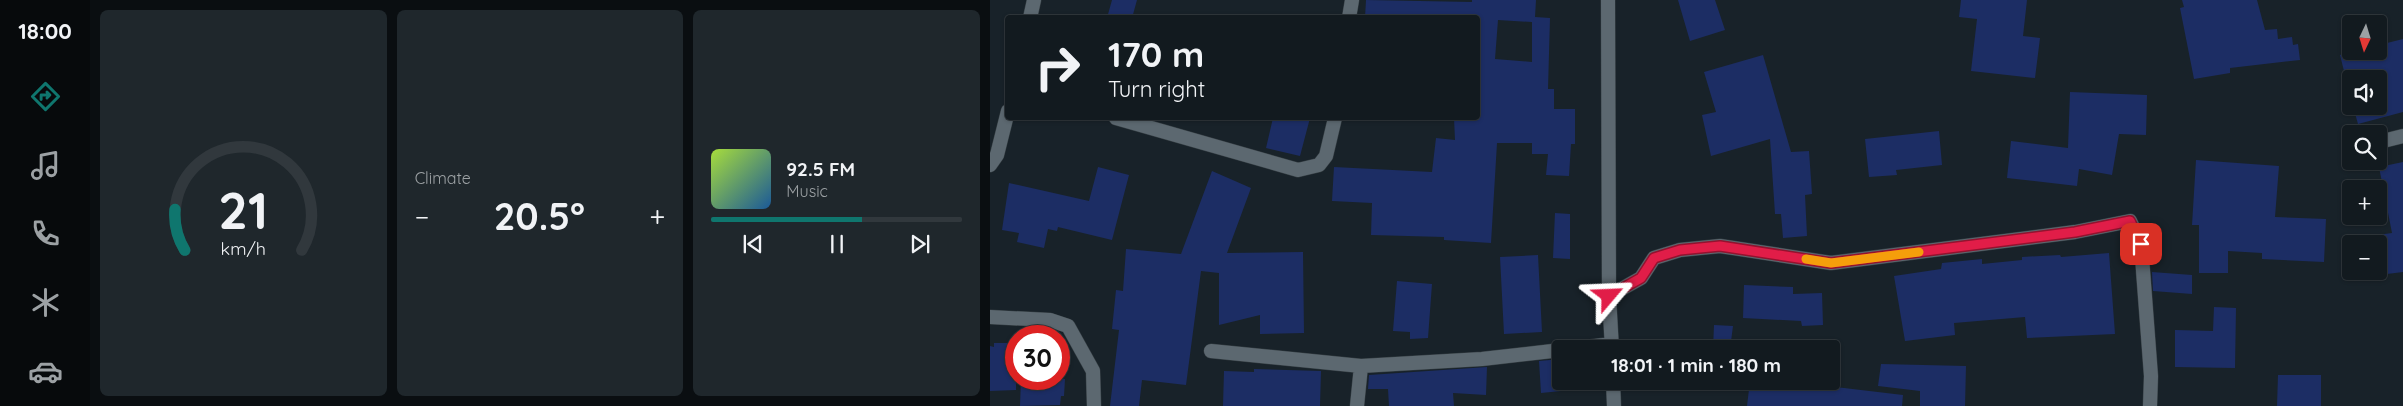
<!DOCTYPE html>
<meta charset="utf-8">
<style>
:root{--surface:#121a1f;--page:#1f272c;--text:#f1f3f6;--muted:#9ca1a4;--line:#31383d;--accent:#0f766e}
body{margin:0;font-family:Quicksand,sans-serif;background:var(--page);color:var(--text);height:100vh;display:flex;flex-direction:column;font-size:19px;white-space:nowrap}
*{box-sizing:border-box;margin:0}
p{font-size:16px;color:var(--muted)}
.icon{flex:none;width:28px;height:28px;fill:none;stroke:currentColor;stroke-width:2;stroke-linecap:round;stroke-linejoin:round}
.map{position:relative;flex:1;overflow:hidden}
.panel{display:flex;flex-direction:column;gap:10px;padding:10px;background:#0a0e11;width:900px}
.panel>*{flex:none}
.hud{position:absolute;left:15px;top:15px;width:475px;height:105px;border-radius:5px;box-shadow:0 1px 4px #0004,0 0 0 1px var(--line);background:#121a1f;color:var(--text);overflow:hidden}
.needle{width:32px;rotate:184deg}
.fabs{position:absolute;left:1352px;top:15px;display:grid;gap:10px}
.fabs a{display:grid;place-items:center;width:45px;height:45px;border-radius:5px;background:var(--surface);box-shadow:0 1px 4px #0004,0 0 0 1px var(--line);font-size:25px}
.speed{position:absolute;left:15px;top:325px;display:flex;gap:10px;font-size:25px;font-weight:700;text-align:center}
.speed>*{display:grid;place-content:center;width:65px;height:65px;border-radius:50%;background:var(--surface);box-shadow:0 1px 4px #0004,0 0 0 1px var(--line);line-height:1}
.speed .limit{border:8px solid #d22;background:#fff;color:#111}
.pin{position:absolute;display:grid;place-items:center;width:42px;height:42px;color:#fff;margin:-21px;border-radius:10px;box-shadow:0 2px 8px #0006}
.me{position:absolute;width:55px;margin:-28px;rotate:64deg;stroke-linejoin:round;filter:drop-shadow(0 0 4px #0008)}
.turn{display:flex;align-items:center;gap:18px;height:105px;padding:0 20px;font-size:22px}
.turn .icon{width:65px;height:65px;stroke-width:2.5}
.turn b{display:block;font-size:35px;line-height:42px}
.big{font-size:38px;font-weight:800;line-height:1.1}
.panel .widget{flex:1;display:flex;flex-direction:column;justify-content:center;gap:8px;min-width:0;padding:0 18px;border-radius:8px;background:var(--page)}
.panel .dial{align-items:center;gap:0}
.dial svg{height:130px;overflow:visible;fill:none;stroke:var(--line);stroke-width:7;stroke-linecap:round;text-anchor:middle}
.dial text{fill:var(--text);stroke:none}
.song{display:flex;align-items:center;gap:15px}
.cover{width:60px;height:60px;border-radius:8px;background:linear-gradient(135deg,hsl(80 70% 55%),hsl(210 70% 35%))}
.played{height:5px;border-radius:2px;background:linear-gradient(90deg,var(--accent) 60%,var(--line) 60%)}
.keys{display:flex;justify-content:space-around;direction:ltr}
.heat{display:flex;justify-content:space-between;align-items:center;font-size:28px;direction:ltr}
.panel .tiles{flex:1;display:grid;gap:10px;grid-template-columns:repeat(3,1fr)}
.trip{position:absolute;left:562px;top:340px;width:288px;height:50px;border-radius:5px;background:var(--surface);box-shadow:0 1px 4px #0004,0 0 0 1px var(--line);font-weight:800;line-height:50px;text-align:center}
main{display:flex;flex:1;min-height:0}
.dock{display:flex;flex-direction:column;width:90px;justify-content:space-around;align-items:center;background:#070a0c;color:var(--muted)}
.dock .icon{width:35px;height:35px}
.dock .active{color:var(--accent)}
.dock b{font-size:22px;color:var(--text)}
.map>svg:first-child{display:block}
.building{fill:#1c2d64;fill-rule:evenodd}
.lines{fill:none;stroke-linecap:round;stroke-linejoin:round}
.minor-casing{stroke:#353e43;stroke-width:15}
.minor{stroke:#5c6870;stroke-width:14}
.route-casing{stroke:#92132f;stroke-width:12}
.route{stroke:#e11d48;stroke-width:9}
.slow{stroke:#f59e0b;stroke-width:9}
</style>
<main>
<nav class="dock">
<b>18:00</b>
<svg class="icon active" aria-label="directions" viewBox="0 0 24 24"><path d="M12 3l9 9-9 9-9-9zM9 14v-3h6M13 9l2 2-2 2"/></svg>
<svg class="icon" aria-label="music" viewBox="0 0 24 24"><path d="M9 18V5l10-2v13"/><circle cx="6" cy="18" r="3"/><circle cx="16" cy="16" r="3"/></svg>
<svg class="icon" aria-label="phone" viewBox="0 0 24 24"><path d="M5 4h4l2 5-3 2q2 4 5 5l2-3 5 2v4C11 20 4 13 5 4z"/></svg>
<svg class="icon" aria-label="climate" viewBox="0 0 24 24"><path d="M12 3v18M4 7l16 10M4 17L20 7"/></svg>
<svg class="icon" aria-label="car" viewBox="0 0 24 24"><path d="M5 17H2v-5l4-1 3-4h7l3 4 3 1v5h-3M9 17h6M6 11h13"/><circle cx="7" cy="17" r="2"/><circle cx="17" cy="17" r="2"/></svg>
</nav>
<section class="panel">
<div class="tiles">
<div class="widget dial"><svg viewBox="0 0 100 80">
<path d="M14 69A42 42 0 1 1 86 69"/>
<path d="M14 69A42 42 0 0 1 8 44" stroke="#0f766e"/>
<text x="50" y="56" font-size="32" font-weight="700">21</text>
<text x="50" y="72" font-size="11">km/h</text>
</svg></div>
<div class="widget"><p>Climate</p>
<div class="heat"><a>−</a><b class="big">20.5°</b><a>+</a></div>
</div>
<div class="widget">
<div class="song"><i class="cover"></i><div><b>92.5 FM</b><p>Music</p></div></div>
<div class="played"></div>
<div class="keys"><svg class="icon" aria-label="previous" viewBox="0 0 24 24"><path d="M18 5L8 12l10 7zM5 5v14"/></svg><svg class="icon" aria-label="pause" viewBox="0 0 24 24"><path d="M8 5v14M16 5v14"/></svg><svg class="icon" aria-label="next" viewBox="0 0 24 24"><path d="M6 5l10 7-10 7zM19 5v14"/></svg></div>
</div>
</div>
</section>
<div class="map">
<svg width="1413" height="406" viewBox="0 0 1413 406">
<rect width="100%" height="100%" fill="#182229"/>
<path class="building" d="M122 0H147L142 18H117Z
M376 0 482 2V0H546L545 17 560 18 558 89H564V109H585V144H581L579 176 556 175 558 154H542V143H507L501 243 454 240V237L381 235 382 203 342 201 344 167 442 172 446 138 465 140 464 118H488V18H375ZM508 20 542 22V62L505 59Z
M688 0H725L735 30 700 41Z
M971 0H1037L1033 36 1050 38 1045 78 981 71 987 19 969 17Z
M1192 0H1267L1275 30 1287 29 1288 39 1302 37 1303 45 1308 44 1310 60 1240 68V73L1204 79 1190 8 1194 7Z
M1413 39V112L1368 124 1363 106H1389V79H1361V99L1350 55 1363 51H1389V45Z
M773 55 801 152 819 151 822 194 815 195 817 236 793 238 791 214H785L780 139 721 156 712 115 726 112 714 72Z
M1080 92 1157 95 1156 135 1129 134 1122 175 1089 169 1087 186 1017 178 1021 141 1078 148Z
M283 118H320L310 156 276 148Z
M949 131 952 165 906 170 907 175 879 177 875 139Z
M1206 160 1289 166 1285 217 1336 219 1334 262 1272 259V253L1238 251V273H1209V225H1202Z
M1413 162V272L1373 277 1372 271H1389V244H1368V241H1372V237L1402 233 1389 167Z
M108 167 139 175 122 240 68 227 67 231 58 229 54 248 27 242 29 233 12 230 19 183 99 201Z
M222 171 261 188 237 253 313 252 314 333 270 334V315L229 325V273L211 271 196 385 152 380 149 406H120L129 330 122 329 126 290 133 291 136 249 191 254Z
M565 213 580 214V259L563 258Z
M1119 253 1125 334 1037 338 1035 317 964 323 965 335 915 341 904 276 951 269 952 263 992 259V264L1032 260V257L1070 255 1071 257Z
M548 255 552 332 514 334 510 257Z
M1162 272 1202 275V294L1163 291Z
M407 281 442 284 438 338 420 339V332L403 331Z
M754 285 803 287V294L832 293 833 325 812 326 811 321 753 318Z
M1224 307 1246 308 1245 368 1185 367V330L1223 331Z
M724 325 743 326 740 349H723Z
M4 343H26V390L0 391V346L4 347Z
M571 359V391L551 393 549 361Z
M891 364 976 366 975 406H930V391L888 386Z
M497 367 496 395 463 393 464 406H399L398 389H378L379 375Z
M264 369 331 371 330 406H233L234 371 264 372Z
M1288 375H1331V406H1287Z
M31 379H75L74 396H71L70 405 30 406Z
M760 381H795L913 395 912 406H757Z"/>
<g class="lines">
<g class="minor-casing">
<path id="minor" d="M618 0 619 296 622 349
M40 18 44 0
M359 18 362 0
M126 118 308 170 329 165 336 156 345 118
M1389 142 1413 136
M0 165 7 155 18 111
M619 296 651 278 664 258 690 250 730 246 841 263 1085 232 1140 221 1151 244 1161 376 1160 406
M0 317 60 320 78 326 103 371 104 406
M579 349 622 344
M221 351 371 366 492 359 571 350
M623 381 624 406
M367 406 371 366"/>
</g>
<use href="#minor" class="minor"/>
</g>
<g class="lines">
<g class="route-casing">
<path id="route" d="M619 296 651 278 664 258 690 250 730 246 841 263 1085 232 1140 221 1151 244"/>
</g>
<use href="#route" class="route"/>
<path class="slow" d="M816 259 841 263 929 252"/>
</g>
</svg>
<div class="fabs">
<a><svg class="needle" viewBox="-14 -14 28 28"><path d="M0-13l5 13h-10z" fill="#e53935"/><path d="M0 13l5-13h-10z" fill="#9ca1a4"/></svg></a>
<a><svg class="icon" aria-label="sound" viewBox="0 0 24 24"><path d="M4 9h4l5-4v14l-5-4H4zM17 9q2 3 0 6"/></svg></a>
<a><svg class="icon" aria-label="search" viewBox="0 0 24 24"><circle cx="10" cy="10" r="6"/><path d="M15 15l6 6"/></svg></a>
<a>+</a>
<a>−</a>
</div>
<div class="speed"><div class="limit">30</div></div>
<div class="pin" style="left:1151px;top:244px;background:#d93025"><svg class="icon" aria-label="arrive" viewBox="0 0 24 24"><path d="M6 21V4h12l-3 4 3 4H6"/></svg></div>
<svg class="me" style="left:619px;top:296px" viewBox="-20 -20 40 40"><path d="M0-17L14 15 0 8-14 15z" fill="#e11d48" stroke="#fff" stroke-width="4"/></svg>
<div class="trip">18:01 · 1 min · 180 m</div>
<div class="hud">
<div class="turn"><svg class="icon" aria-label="right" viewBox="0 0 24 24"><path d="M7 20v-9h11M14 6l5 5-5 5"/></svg><div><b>170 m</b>Turn right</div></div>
</div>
</div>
</main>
